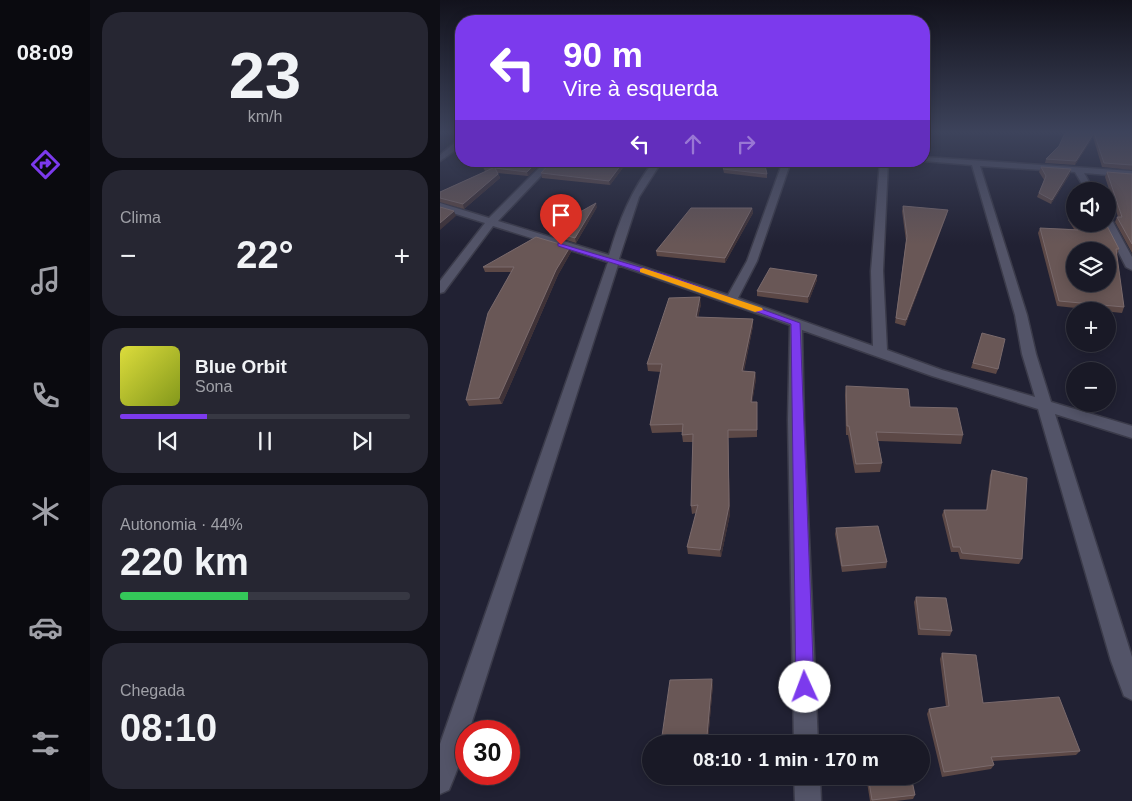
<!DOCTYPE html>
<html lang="pt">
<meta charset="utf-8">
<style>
:root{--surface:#191926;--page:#262632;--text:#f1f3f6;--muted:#9fa0a7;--line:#373843;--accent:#7c3aed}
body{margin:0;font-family:Helvetica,sans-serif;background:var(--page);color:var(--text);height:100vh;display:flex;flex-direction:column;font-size:19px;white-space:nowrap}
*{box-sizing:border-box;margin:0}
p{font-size:16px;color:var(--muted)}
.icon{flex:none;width:28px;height:28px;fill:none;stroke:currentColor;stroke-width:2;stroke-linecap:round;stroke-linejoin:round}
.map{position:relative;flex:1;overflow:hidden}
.drawer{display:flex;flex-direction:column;gap:12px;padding:12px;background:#0e0e15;width:350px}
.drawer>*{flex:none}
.hud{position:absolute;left:15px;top:15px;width:475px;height:152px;border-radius:20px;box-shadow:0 2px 12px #0003,0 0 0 1px var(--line);background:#7c3aed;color:#fff;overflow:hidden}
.controls{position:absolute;left:626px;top:182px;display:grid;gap:10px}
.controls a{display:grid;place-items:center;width:50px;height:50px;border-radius:50%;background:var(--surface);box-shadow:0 2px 12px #0003,0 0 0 1px var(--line);font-size:25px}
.speed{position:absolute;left:15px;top:720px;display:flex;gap:10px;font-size:25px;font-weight:700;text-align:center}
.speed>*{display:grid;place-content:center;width:65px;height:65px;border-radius:50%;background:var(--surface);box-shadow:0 2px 12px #0003,0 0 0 1px var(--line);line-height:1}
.speed .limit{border:8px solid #d22;background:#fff;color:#111}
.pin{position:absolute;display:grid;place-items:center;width:42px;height:42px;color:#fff;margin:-51px -21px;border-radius:50% 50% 50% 0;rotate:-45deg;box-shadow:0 0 5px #0007}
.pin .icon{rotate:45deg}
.me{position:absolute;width:55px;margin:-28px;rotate:358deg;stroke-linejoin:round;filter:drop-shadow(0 0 4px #0008)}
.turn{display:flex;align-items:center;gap:18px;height:105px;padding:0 25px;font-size:22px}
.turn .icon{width:65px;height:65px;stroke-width:2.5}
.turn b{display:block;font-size:35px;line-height:42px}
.lanes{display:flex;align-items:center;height:48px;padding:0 25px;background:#0003;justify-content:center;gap:25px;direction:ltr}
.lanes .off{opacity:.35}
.big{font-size:38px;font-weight:700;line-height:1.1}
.drawer .tile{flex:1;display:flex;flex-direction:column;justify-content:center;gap:8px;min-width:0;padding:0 18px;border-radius:20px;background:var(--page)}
.drawer .dial{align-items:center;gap:0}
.dial b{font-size:65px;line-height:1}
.song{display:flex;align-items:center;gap:15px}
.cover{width:60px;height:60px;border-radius:8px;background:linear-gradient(135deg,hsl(60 70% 55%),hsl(70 70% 35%))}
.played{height:5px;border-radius:2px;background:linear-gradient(90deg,var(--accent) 30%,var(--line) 30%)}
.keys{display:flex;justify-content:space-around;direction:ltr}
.heat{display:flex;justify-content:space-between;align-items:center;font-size:28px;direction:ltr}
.charge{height:8px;border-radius:4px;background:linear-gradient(90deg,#34c759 44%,var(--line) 0)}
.trip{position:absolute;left:202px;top:735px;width:288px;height:50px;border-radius:25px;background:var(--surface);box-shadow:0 2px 12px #0003,0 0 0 1px var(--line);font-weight:700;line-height:50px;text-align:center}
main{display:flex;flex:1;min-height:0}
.dock{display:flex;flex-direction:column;width:90px;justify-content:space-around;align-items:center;background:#0a0a0f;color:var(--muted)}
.dock .icon{width:35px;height:35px}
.dock .on{color:var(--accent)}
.dock b{font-size:22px;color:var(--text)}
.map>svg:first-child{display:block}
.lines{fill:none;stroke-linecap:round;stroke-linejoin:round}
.minor-casing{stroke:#3b3b4a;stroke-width:3}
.minor{fill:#535468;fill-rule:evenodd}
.wall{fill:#5c4846}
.shaded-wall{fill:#3f3237}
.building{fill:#695756;stroke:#7a6a6c;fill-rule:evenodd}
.route{fill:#7c3aed;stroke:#51269a}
.slow{fill:#f59e0b}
</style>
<main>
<nav class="dock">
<b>08:09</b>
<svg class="icon on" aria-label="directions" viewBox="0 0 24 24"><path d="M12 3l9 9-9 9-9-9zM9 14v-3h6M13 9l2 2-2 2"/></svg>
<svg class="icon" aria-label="music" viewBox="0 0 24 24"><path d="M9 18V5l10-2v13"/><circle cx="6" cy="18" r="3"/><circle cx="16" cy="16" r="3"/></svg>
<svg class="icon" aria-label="phone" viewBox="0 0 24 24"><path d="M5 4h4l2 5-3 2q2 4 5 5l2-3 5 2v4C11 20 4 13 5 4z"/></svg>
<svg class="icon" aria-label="climate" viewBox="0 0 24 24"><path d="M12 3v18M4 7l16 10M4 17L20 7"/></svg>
<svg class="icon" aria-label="car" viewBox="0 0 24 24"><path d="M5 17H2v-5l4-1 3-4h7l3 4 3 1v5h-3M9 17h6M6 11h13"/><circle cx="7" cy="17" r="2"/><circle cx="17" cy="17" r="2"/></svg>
<svg class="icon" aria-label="filters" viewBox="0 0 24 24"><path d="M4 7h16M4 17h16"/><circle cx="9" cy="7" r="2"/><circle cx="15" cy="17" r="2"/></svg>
</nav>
<section class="drawer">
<div class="tile dial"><b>23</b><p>km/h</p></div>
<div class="tile"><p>Clima</p>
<div class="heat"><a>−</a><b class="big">22°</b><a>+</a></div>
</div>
<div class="tile">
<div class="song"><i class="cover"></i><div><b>Blue Orbit</b><p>Sona</p></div></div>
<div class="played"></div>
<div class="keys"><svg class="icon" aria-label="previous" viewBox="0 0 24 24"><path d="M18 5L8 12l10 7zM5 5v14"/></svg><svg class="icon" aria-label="pause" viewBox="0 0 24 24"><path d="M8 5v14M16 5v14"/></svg><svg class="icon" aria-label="next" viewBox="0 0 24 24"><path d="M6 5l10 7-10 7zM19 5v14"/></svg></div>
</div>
<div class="tile"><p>Autonomia · 44%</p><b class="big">220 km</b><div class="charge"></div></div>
<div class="tile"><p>Chegada</p><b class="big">08:10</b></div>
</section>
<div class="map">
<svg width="692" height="801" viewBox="0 0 692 801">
<rect width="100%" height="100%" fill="#212133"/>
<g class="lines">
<g class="minor-casing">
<path id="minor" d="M18 140H21V146L0 161V155Z
M484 157 692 171V177L644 173 654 191H646L635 172 540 166 587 315 596 354 611 402 692 426V438L615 414 692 657V700L684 696 671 661 598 409 492 376 362 330 364 420 378 744H354L348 420 350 325 178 265 29 731H26C26 750 16 773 9 790L0 794V744L168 262 53 226 4 292 0 293V281L45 223 0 209V203L49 218 106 161H115L58 221 169 255C179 221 191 190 214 161H222L199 197 179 259 288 295 307 261 343 161H351L317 261 298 298 433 346 431 271 440 161H448L443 271 447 350 502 370 595 397 582 354 575 315 532 165 484 161Z
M668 219 673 222 692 257V270L686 267 664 224H668Z
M354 776H380L381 801H355Z"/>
</g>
<use href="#minor" class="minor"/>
</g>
<path class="wall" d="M625 133H692V170L662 167 653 137 635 165 605 163 606 159 619 146Z
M50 161H103L88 176 58 173 60 178 24 209 0 202V192L46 171H45L43 167Z
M112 161H188L170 185 102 178 101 173Z
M271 161H324L327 174V178L284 173 283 169 287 164 271 163Z
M601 167 630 174 611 204 597 197 604 180 599 172Z
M667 172 692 174V253L675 222 677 217H678L665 177Z
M463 206 507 214 465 326 455 323 466 241 462 211Z
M157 207 136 243 110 235 108 230Z
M312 208 313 213 285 263 217 256 216 251Z
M630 215 679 249 677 254H676L684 307 682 313 617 306 598 233 600 228 634 229 628 220Z
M130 247 131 252 118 275 62 404 29 406 26 400 71 272H45L43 267Z
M377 275V280L368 303 317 296V291Z
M261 304 258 317 313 319V326L304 371 315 372 316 379 312 402H317V437L288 438 290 514 281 557 248 554 247 547 256 513 252 514 251 506 253 442H243L242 435V432L212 433 210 425 221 372 208 371 207 364Z
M542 333 558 369 556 374 531 368Z
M406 386 470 407 523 435 521 444 438 441 442 463 440 472 415 473 408 435H406L405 395Z
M552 470 582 559 579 564 520 559 518 552H511L502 515 504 510H546L550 475Z
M396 528 447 562 446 568 402 572 395 534Z
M476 597 512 631 510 636 478 635 474 602Z
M502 653 543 703 640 751 636 755 553 761 554 765 551 769 502 777 487 714 489 709 506 707 500 659Z
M273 684 268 740 224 741 222 736Z
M426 776H471L475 795 473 799 456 801H430Z"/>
<path class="shaded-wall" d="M654 133 653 137 635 165 636 161Z
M98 161H103L88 176 87 172Z
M184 161H188L170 185 169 181Z
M631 169 630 174 611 204 612 200Z
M58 174 60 178 24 209 23 204Z
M156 203 157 207 136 243 135 238Z
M312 208 313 213 285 263V258Z
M508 210 507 214 465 326 466 320Z
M14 211 16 216 0 230V223Z
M130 247 131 252 118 275 62 404 59 398 116 270Z
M377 275V280L368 303V297Z
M260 297 261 304 257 324 256 317Z
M313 319V326L302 379V371Z
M315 372 316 379 311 410V402Z
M288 430 290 514 281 557 280 550Z
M272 679 273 684 268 740 267 736Z"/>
<path class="building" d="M625 133H692V165L664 163 654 133 636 161 606 159 619 146Z
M50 161H98L87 172 55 168 58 174 23 204 0 198V192L53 168 43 167Z
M112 161H184L169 181 101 173Z
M290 161H324L327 174 283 169Z
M601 167 631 169 612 200 599 193 606 176Z
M667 172 692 174V244L677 217H682Z
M156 203 135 238 108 230Z
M463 206 508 210 466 320 456 318 467 236Z
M0 207 14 211 0 223Z
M251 208H312L285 258 216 251Z
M630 215H635V224H666L679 249H676L684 307 619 301 600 228 638 230ZM635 251H668V284H635Z
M96 237 130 247 116 270 59 398 26 400 48 313 74 267H43Z
M330 268 377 275 368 297 317 291Z
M260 297 256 317 313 319 302 371 315 372 311 402H317V430H288L289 506 280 550 247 547 258 505 251 506 253 434 242 435 243 424 210 425 222 364H207L229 298Z
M542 333 565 339 558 369 533 363Z
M406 386 468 389 470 407 517 408 523 435 436 432 442 463 416 464 409 426H407Z
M552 470 587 478 582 559 522 553 520 547H513L504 510H547Z
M438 526 447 562 402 566 396 528Z
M476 597 506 598 512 631 480 629Z
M502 653 536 655 543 703 619 697 640 751 551 757 554 765 504 772 489 709 509 706Z
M272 679 267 736H222L230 680Z
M428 776H471L475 795 432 800Z"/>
<linearGradient id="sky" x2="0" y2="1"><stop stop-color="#12121c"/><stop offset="0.54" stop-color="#3d435b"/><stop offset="1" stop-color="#3d435b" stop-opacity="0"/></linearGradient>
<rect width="692" height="245" fill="url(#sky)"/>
<path class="route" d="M118 243 230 276 360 323 374 687 371 693 365 695 359 693 356 687 351 324 224 279 118 246Z"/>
<path class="slow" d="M203 268 322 308 323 310 315 312 200 272V269Z"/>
</svg>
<div class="controls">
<a><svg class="icon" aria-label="sound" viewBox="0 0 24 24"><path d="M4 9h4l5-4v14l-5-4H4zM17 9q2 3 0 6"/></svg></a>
<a><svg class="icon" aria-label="layers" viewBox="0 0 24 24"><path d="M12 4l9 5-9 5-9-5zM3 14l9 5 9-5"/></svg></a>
<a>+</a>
<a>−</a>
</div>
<div class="speed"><div class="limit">30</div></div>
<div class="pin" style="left:121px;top:245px;background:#d93025"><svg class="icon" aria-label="arrive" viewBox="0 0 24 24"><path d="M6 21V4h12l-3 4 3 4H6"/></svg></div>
<svg class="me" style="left:365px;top:687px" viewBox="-20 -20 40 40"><circle r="19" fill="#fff"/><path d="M0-13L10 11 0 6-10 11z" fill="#7c3aed"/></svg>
<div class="trip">08:10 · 1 min · 170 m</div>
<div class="hud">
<div class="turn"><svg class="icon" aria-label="left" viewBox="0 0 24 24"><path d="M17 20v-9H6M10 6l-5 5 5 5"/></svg><div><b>90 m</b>Vire à esquerda</div></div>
<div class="lanes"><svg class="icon" aria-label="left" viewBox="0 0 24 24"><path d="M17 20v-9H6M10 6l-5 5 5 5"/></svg><svg class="icon off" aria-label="ahead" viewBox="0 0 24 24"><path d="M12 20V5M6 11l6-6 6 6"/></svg><svg class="icon off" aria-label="right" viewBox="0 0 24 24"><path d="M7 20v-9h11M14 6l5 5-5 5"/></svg></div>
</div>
</div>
</main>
